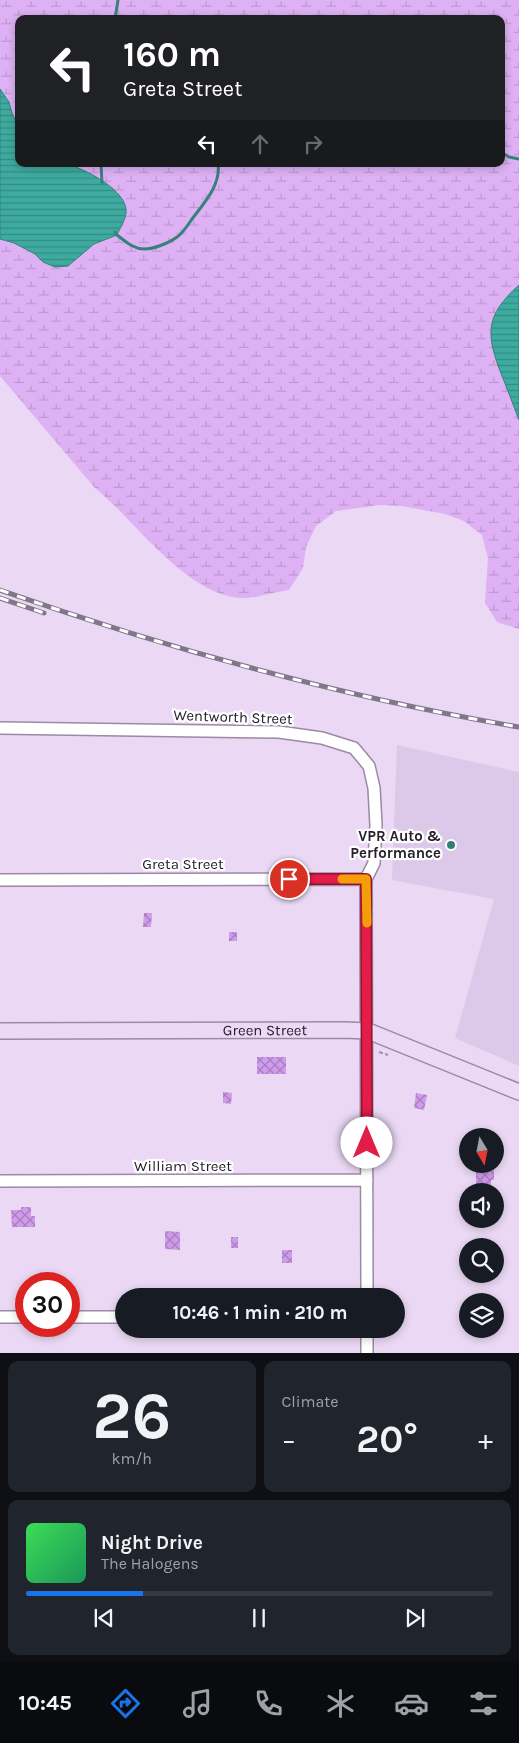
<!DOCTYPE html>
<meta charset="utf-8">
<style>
:root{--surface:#171b24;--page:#20242c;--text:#f1f3f6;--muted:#9ea1a6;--line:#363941;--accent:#1a73e8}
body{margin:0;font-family:Karla,sans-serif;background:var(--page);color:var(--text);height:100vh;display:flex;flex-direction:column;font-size:19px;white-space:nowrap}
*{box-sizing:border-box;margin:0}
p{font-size:16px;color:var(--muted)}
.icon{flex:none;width:28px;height:28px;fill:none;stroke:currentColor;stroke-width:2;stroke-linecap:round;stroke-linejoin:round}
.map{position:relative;height:1353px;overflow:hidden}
.side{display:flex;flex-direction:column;gap:8px;padding:8px;background:#0d0f14;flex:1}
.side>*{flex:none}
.top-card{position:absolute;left:15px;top:15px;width:490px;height:152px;border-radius:10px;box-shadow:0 2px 8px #0003;background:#202124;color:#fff;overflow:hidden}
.needle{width:32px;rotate:170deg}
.tools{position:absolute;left:459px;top:1128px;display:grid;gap:10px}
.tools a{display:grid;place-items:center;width:45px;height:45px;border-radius:50%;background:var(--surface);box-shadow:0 2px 8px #0003;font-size:25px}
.speed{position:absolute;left:15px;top:1272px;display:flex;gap:10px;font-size:25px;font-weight:700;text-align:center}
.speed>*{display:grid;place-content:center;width:65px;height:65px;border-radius:50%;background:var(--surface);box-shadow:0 2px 8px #0003;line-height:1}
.speed .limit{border:8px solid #d22;background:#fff;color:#111}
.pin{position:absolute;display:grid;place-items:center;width:42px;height:42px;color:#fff;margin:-21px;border:2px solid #fff;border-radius:50%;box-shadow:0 1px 5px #0007}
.me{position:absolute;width:55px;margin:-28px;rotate:0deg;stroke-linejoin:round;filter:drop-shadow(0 0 4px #0008)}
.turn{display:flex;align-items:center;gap:18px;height:105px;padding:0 25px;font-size:22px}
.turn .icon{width:65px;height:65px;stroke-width:2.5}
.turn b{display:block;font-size:35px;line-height:42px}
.lanes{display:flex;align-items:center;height:48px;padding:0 25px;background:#0003;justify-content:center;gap:25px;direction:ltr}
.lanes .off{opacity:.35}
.big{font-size:38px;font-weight:700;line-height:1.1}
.side .tile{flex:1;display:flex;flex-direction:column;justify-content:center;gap:8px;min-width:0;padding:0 18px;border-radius:10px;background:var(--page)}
.side .dial{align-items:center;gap:0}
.dial b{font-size:65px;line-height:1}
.song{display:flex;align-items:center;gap:15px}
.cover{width:60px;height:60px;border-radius:8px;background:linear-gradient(135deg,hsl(130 70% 55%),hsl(150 70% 35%))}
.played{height:5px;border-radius:2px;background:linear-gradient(90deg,var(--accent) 25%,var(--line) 25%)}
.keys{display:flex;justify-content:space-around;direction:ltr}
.heat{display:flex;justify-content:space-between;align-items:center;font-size:28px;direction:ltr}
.side .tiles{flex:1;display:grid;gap:8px;grid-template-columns:1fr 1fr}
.tile:last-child{grid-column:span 2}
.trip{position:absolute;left:115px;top:1288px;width:290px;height:50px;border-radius:25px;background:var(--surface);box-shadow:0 2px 8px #0003;font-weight:700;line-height:50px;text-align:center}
.dock{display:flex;height:80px;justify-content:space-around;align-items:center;background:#090b0e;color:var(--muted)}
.dock .icon{width:35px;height:35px}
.dock .active{color:var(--accent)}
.dock b{font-size:22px;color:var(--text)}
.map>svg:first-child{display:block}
.built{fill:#dcc8e9}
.wetland{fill:url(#wetland-marsh)}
.water{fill:url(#water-rules);stroke:#37817d}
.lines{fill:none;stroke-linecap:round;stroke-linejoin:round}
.stream{stroke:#37817d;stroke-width:3}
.building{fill:url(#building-cross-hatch)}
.street-casing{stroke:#9a8aa4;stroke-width:14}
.secondary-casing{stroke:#9a8aa4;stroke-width:18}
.path{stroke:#9c8fa4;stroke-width:2;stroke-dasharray:4 2.5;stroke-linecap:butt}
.street{stroke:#fff;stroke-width:11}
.secondary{stroke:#ecd9f6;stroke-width:15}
.rail-casing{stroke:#827789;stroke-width:5}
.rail{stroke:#fff;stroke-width:3;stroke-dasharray:9;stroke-linecap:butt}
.route-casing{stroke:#92132f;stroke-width:12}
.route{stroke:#e11d48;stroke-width:9}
.slow{stroke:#f59e0b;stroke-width:9}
.poi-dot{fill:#367d75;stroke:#fff;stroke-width:2}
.labels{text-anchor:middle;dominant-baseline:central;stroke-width:4.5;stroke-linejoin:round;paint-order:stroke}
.street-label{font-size:15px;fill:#26202a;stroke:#fff}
.poi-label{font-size:15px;font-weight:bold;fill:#26202a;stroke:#fff;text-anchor:end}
</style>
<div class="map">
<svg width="519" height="1353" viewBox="0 0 519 1353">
<defs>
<pattern id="wetland-marsh" width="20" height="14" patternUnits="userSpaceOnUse" patternTransform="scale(1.25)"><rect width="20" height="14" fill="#ddb1f4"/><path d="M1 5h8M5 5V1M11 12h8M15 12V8" fill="none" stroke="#be98d1"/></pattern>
<pattern id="water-rules" width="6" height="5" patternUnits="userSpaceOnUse" patternTransform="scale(1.25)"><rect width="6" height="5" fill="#3eaba0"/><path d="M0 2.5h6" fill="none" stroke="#348b83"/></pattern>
<pattern id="building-cross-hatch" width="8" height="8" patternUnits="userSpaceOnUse" patternTransform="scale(1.25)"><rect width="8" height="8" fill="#cf9beb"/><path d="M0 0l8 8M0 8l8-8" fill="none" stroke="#a87ebf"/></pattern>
</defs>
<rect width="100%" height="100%" fill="#ead8f4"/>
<path class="built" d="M397 745 519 772V1066L455 1038 494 899 392 880Z"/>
<path class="wetland" d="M0 0H519V285L503 300 497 310 507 387 519 420V629L497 622 485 603 488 558 482 535 464 521 445 514 402 506 380 505 336 511 316 526 306 547 303 568 289 590C276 592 252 599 240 598 185 594 135 520 95 488L0 376V239L14 243 35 254 43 262 55 267 68 266 94 244 117 235 80 169 64 164H501V19H19V127L12 113 9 102 0 89Z"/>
<path class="water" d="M0 89 9 102 12 113 19 127V164C34 164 52 161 66 164 84 168 129 191 126 213 125 221 120 228 117 235L94 244 68 266 55 267 43 262 35 254 14 243 0 239Z
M519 285V420C513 405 508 390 502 376 486 335 484 316 519 285Z"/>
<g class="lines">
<path class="stream" d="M115 19 118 0
M501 152 509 157 519 159
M101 164 102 183
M115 232 117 235C125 241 133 249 144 249 154 249 169 243 177 237 183 233 188 225 192 219 204 203 221 185 218 164"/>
</g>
<path class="building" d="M144 913H152L151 927H143Z
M229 932H237V941H229Z
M257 1057H286V1074H257Z
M223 1092 232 1093 231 1104 223 1103Z
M416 1093 427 1095 424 1110 414 1108Z
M476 1168H494V1180H491V1186H476Z
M21 1207H31V1216H35V1227H12L11 1210H21Z
M165 1231 180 1232V1250L165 1249Z
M231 1237H238V1248H231Z
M282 1250H292V1263H282Z"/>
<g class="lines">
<g class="street-casing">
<path id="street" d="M0 728 279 732 322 738 354 748 369 766 374 788 376 825 374 863 366 879 367 1296
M0 880 366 879
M0 1181 367 1180
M0 1317H26
M69 1317H124
M367 1329V1353"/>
</g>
<g class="secondary-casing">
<g id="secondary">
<path id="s1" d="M0 1031 344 1030 368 1031 519 1092"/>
</g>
</g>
<path class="path" d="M379 1052 388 1055"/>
<use href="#street" class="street"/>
<use href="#secondary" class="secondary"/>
<g class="rail-casing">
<path id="rail" d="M0 590C169 649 342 697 519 727
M0 598 44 613"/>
</g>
<use href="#rail" class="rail"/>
</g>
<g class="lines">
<g class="route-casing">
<path id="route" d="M289 879H366L367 1143"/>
</g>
<use href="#route" class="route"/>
<path class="slow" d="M342 879H366L367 923"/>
</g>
<circle class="poi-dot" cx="451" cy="845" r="5"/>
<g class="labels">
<g class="street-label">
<text transform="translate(233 717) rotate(2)">Wentworth Street</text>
<text x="183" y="864">Greta Street</text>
<text stroke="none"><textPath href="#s1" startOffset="265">Green Street</textPath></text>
<text x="183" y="1166">William Street</text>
</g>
<g class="poi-label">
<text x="441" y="836">VPR Auto &amp;<tspan x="441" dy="17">Performance</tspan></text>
</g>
</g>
</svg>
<div class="tools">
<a><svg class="needle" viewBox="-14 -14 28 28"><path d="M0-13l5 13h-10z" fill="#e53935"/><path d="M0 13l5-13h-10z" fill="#9ea1a6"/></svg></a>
<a><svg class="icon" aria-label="sound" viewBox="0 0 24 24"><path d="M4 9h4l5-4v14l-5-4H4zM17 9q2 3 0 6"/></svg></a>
<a><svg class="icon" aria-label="search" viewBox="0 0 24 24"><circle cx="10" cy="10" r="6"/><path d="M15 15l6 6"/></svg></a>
<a><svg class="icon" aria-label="layers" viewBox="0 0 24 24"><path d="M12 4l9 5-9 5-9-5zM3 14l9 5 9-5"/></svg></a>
</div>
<div class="speed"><div class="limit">30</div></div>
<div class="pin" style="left:289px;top:879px;background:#d93025"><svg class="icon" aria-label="arrive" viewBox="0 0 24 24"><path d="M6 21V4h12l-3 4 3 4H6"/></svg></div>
<svg class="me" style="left:367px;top:1143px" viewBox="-20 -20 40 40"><circle r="19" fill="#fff"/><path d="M0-13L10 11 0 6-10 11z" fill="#e11d48"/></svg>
<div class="trip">10:46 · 1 min · 210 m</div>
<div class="top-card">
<div class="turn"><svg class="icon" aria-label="left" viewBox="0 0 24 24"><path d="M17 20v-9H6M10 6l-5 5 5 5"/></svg><div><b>160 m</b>Greta Street</div></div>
<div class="lanes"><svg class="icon" aria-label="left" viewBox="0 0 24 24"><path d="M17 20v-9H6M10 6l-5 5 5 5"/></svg><svg class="icon off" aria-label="ahead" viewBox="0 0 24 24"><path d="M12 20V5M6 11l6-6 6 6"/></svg><svg class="icon off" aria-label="right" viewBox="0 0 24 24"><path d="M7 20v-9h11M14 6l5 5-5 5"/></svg></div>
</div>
</div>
<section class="side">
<div class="tiles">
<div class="tile dial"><b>26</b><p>km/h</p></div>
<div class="tile"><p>Climate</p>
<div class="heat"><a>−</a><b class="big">20°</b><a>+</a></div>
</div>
<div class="tile">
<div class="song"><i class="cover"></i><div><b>Night Drive</b><p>The Halogens</p></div></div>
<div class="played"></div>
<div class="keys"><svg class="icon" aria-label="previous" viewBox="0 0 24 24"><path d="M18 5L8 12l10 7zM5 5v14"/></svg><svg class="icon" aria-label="pause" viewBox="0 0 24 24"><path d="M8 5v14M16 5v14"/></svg><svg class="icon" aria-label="next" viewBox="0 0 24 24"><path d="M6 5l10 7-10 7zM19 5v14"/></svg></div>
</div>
</div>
</section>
<nav class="dock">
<b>10:45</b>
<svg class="icon active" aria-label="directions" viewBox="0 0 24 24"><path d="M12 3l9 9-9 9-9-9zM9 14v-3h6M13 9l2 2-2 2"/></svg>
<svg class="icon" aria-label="music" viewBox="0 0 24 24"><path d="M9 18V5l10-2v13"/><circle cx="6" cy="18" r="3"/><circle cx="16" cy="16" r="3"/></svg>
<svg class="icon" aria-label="phone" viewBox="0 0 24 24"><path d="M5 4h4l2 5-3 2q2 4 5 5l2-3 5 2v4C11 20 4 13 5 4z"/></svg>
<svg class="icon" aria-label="climate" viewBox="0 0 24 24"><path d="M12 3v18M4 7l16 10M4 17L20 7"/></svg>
<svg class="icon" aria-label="car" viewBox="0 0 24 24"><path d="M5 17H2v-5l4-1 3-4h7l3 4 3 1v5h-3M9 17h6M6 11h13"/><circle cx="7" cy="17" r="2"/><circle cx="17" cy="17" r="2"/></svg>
<svg class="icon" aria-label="filters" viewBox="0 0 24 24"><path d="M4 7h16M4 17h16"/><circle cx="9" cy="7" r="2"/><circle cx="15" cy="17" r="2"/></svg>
</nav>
